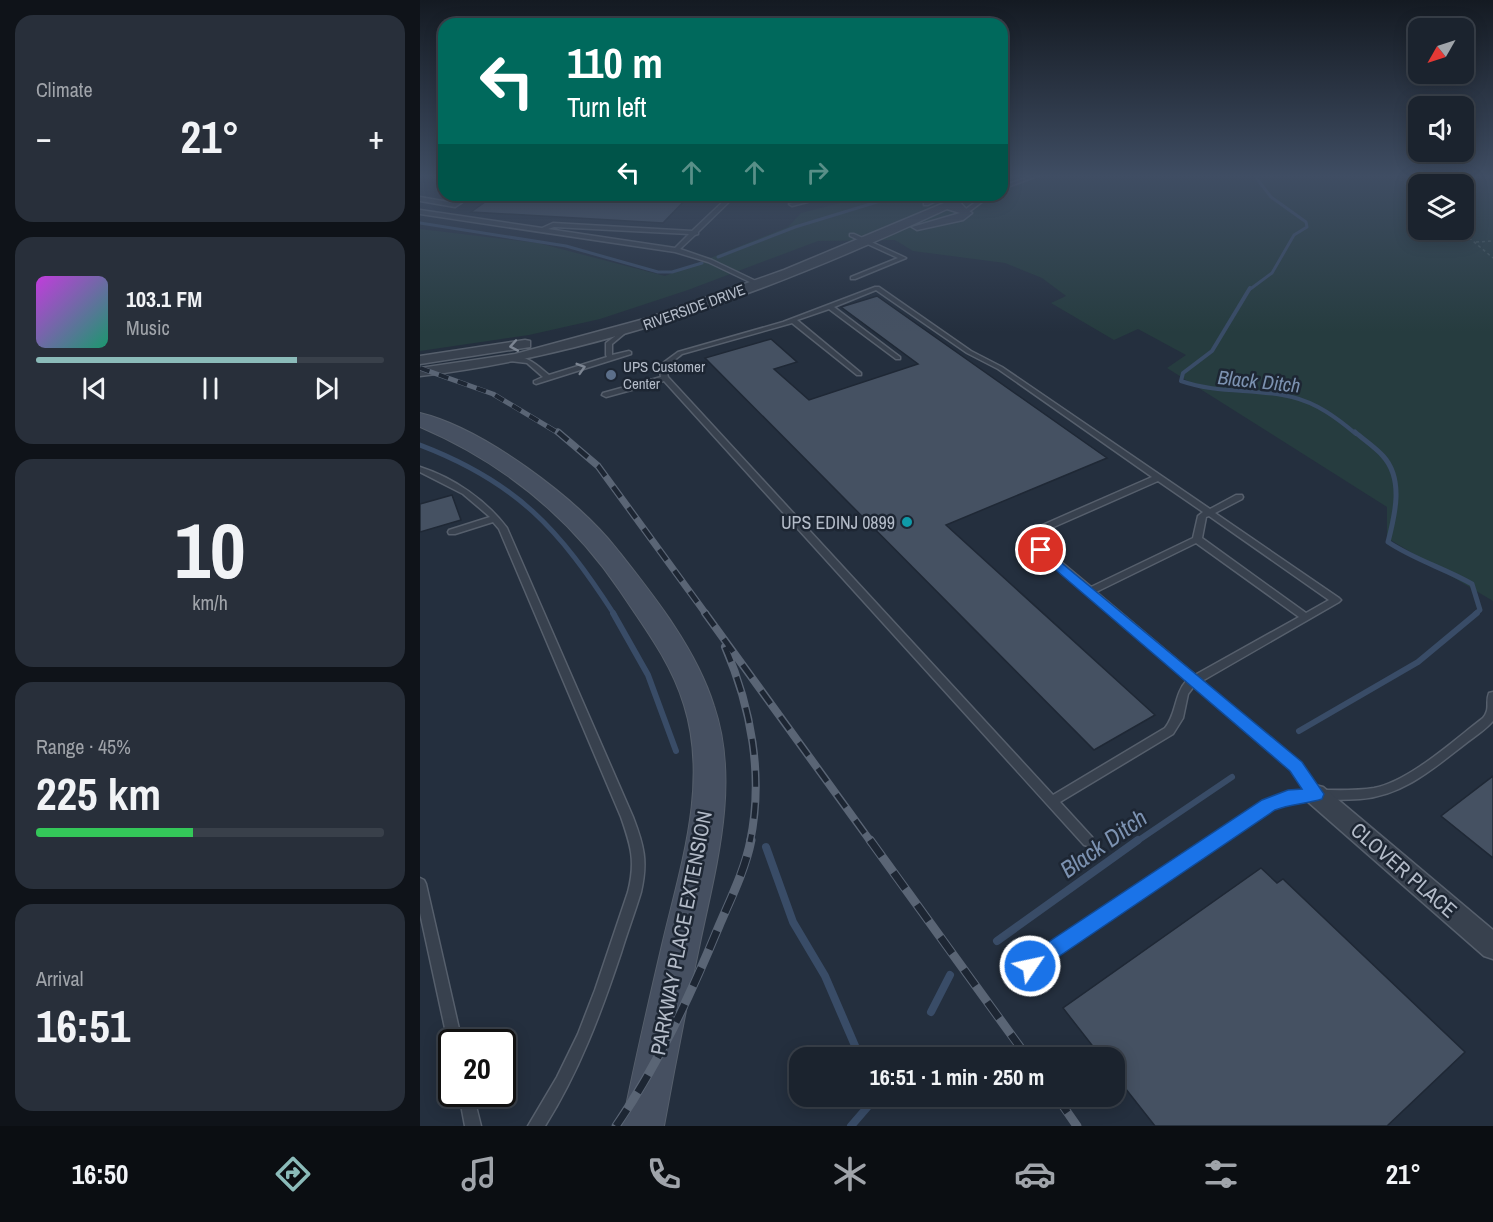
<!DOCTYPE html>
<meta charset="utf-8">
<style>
:root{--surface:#1b232e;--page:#282f3a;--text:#f1f3f6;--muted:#a0a4aa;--line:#39404a;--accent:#8bbbb9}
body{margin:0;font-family:"Archivo Narrow",sans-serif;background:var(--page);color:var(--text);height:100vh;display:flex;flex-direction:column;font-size:22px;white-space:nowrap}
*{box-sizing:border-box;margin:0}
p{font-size:20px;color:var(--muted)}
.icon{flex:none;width:33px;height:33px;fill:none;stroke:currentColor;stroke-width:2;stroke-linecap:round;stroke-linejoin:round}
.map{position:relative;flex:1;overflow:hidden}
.sheet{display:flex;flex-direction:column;gap:15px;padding:15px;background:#0f1319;width:420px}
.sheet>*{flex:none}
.banner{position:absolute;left:18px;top:18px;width:570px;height:183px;border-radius:18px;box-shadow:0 3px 15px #0003,0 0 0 2px var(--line);background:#00695c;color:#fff;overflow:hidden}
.needle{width:39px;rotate:231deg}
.fabs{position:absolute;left:988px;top:18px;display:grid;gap:12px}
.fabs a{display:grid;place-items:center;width:66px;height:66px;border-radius:12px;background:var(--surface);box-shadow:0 3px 15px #0003,0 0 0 2px var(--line);font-size:30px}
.speed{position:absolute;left:18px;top:1029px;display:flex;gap:12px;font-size:30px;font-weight:700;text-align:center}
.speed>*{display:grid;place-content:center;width:78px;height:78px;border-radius:50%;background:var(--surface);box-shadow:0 3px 15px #0003,0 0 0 2px var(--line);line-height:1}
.speed .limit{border:3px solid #111;border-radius:9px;background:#fff;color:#111}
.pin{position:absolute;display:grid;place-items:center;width:51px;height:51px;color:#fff;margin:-26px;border:3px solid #fff;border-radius:50%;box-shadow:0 2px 6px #0007}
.me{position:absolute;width:66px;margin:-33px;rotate:56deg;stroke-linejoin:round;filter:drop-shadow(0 0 4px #0008)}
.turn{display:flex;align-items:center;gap:21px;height:126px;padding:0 30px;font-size:27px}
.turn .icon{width:78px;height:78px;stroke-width:2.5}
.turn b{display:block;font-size:42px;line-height:51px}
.lanes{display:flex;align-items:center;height:57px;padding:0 30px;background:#0003;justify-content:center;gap:30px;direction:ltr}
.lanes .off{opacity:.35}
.big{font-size:45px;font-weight:700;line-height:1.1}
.sheet .card{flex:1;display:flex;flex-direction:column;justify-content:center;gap:9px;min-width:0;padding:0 21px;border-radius:18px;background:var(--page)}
.sheet .dial{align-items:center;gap:0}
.dial b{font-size:78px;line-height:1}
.song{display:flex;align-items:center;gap:18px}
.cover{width:72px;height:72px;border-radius:9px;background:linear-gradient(135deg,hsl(290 70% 55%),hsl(160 70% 35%))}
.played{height:6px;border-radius:3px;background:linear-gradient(90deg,var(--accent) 75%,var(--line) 75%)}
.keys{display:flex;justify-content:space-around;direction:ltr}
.heat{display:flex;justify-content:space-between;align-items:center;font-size:33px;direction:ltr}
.charge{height:9px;border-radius:4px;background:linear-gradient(90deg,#34c759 45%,var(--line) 0)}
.trip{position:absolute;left:369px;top:1047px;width:336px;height:60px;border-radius:18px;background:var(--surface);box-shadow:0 3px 15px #0003,0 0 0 2px var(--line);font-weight:700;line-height:60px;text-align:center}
.menu{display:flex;height:96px;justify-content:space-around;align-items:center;background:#0b0e12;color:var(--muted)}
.menu .icon{width:42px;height:42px}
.menu .selected{color:var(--accent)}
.menu b{font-size:27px;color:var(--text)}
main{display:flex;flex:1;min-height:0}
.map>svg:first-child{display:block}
.green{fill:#263c3f;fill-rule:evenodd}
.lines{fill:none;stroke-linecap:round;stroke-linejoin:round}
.stream-far4{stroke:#394c67;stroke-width:3}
.stream-far3{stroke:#394c67;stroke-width:4}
.stream-far2{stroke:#394c67;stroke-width:5}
.stream-far1{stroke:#394c67;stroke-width:6}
.stream{stroke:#394c67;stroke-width:8}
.building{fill:#455162;stroke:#1f2835;stroke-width:1.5}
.service-casing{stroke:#565f6c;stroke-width:3}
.minor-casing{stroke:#565f6c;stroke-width:3}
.secondary-casing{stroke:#565f6c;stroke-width:2}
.path{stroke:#44595c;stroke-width:1.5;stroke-dasharray:3 3;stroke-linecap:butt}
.service{fill:#38414e;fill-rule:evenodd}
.minor{fill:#38414e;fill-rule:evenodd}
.secondary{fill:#465061;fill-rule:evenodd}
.rail-far3-casing{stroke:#5a6575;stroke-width:5}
.rail-far2-casing{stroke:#5a6575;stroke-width:7}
.rail-far1-casing{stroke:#5a6575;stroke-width:8}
.rail-casing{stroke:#5a6575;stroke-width:9}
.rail-far3{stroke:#1d2633;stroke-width:4;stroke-dasharray:10;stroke-linecap:butt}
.rail-far2{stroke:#1d2633;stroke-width:4.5;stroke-dasharray:13;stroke-linecap:butt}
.rail-far1{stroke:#1d2633;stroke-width:5;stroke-dasharray:16;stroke-linecap:butt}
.rail{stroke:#1d2633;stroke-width:7;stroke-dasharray:20;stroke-linecap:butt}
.oneway{stroke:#7c8592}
.route{fill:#1a73e8;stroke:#114b97;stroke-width:1.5}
.service-dot{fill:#5c6f8a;stroke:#1d2633;stroke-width:2}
.culture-dot{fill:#0f9aa8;stroke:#1d2633;stroke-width:2}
.labels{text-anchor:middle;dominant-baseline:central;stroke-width:5;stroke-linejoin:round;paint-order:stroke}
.far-street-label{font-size:15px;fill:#b4bcc9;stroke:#1d2633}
.far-poi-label{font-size:15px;fill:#b4bcc9;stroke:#1d2633;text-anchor:start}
.poi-label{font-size:18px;fill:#b4bcc9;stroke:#1d2633;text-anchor:end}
.water-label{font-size:20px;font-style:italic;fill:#7c92b1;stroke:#1d2633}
.near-street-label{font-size:21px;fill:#b4bcc9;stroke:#1d2633}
.near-water-label{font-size:24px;font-style:italic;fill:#7c92b1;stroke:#1d2633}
</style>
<main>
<section class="sheet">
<div class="card"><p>Climate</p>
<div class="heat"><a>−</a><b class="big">21°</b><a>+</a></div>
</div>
<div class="card">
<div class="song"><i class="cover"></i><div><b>103.1 FM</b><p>Music</p></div></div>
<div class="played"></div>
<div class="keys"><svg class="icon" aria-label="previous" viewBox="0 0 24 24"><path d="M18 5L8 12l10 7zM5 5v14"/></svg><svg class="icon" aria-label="pause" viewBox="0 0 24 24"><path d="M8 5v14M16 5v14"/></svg><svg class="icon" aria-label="next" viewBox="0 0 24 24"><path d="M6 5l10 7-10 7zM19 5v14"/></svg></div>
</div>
<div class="card dial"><b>10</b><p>km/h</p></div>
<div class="card"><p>Range · 45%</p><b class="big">225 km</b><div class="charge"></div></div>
<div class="card"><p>Arrival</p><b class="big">16:51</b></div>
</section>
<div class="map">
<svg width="1073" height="1126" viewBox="0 0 1073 1126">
<rect width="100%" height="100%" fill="#242f3e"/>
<path class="green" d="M582 175H1073V601L967 538V507L747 368 766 355 718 329 694 340 631 303 646 296 622 278 585 263 493 251 475 240 398 241 268 290 180 319 109 335 0 351V229L118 243 245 276 368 227 381 213 452 195H582ZM999 184H1044V230H999Z"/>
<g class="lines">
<path class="stream-far4" d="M0 223 146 246 238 272H252L282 263
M298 257 375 227 480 195
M829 290 852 273 874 235 887 227 886 222 851 197 834 175"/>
<path class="stream-far3" d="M830 288 792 351 763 373 761 381C798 394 835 388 872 397 897 403 917 418 936 434"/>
<path class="stream-far2" d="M935 432C944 440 955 447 963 456 984 479 975 515 968 542 995 560 1024 568 1052 584L1060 610 1055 614
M0 445C97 482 139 529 194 614"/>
<path class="stream-far1" d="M193 613 228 675 256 751
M879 731 998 662 1057 613
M716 842 812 777"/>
<path class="stream" d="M346 847 373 922 405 976 436 1048 445 1058
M577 941 718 840
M511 1012 530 975
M431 1126 457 1096"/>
</g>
<path class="building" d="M75 195H270L243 223 51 212Z
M457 296 687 458 526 525 735 715 674 750 285 358 351 339 377 362 354 369 389 400 498 364 421 307Z
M32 495 41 520 0 532V504Z
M1073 776V858L1021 816Z
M841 868 857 883 863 879 1045 1052 967 1126H735L694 1074V1058H682L643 1008Z"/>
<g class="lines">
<g class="service-casing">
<path id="service" d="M615 175H620L582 189V186Z
M47 195H53L35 207 0 201V197L34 203Z
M310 195H316L278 232V234L275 235 260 249 292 260 340 283V285H336L288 262 255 252 0 214V210L122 228 133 223 272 231ZM134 227 269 234 255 248 128 229Z
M404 195H414L372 206 369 204Z
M510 195H523L536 199 544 195H551L539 201 546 209 565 195H571L546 214 534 202 516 195V201L508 205H504V203L511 199Z
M430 234H434L486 258 435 279H431V277L478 258 430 236Z
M455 287H459L551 351 582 367 790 509 816 495H822L823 497 822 499 795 513 919 598 921 600 919 602 782 681 880 764 898 790C917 790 936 791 954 788 990 781 1034 740 1063 718 1071 708 1065 703 1069 693L1073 692V721C1065 730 1054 737 1045 744 1013 769 982 796 940 799 912 801 885 797 858 806L615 970 610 972 605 970 603 966 605 962 850 799 868 793 886 790 872 770 774 686 768 694 763 718 753 734 640 802 672 837 674 841 672 845 668 846 664 845 244 381 186 397 182 395 183 393 241 377 240 372 243 363 258 352 363 322ZM456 290 547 353 578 369 732 477 602 534 601 536 767 680C754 694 757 713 745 728L633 795 248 377C244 365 254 361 262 354L372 323 437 375H441V373L377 320 409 309 476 359H480V357L414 307ZM738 481 783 512 778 516 773 538 671 587 611 537ZM789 516 909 600 886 613 782 538 786 517ZM776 543 879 617 775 675 676 592Z
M202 331 205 333 204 334 192 344V355L209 351 211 352V354L116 384 114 383V381L123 377 107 363 90 361 87 359C103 351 117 365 129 375L187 357 186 355V343Z
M0 467C34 478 66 500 87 528L213 817C224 846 228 861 221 892 215 912 207 933 201 953 181 1013 159 1072 125 1126H108L137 1077 158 1034 175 990 208 892C216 861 211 846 201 817L79 529 73 522 35 534H29L28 532 29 530 70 517 43 494 0 472Z
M0 878 4 880 6 884 42 1042H32V1048L28 1042 0 913Z
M39 1094H53L61 1126H45Z"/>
</g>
<g class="minor-casing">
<path id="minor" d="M536 198 541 201 539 204 552 213 543 220 497 230 492 227 540 213 527 209C360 287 184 354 0 376V368L95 354 228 318 364 270Z
M105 340 110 341V347L0 364V356Z
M895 785 903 787 1073 930V959L1064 956 887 801 884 794 887 787Z"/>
</g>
<g class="secondary-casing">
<path id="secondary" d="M0 413C63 428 156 498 196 548 233 595 276 648 294 706 320 783 296 866 280 943 267 1004 255 1065 244 1126H202C214 1065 228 1005 242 945 260 868 289 784 264 705 251 662 224 627 200 591 150 517 82 462 0 427Z"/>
</g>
<path class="path" d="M975 175 999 195
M1040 230 1073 258
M1056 242 1073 241"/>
<use href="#service" class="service"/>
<use href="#minor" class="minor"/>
<use href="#secondary" class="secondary"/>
<g class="rail-far3-casing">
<path id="rail-far3" d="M0 368 73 394 140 434"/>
</g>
<g class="rail-far2-casing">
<path id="rail-far2" d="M138 432 178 466 286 614"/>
</g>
<g class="rail-far1-casing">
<path id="rail-far1" d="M285 613 451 842
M305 647C331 707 344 776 330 842"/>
</g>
<g class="rail-casing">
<path id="rail" d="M450 840 608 1058
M636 1096 657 1126
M196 1126C239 1063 270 996 299 926 311 898 325 870 331 840"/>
</g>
<use href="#rail-far3" class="rail-far3"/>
<use href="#rail-far2" class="rail-far2"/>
<use href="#rail-far1" class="rail-far1"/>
<use href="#rail" class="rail"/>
</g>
<defs><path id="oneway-chevron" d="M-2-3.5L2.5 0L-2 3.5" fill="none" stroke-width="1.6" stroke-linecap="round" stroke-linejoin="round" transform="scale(1.5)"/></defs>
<g class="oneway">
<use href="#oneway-chevron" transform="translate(94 346) rotate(170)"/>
<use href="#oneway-chevron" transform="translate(161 368) rotate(-17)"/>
</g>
<linearGradient id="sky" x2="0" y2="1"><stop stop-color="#141a22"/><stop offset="0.53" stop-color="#3f4d63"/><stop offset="1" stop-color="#3f4d63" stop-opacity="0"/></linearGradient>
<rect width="1073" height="332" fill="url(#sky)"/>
<path class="route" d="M621 546 882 762 904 794 902 799C886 804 870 804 855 810L610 976 603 973 600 966 603 959 842 800 868 790 882 789 870 771 616 553V547Z"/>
<circle class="service-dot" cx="191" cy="375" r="6"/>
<circle class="culture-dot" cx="487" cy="522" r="6"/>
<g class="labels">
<g class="far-street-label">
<text transform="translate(274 307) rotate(-20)">RIVERSIDE DRIVE</text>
</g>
<g class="far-poi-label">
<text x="203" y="366">UPS Customer<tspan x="203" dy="17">Center</tspan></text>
</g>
<g class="poi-label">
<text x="475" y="522">UPS EDINJ 0899</text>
</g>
<g class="water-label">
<text transform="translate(839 381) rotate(6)">Black Ditch</text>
</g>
<g class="near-street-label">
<text transform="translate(984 870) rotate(41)">CLOVER PLACE</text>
<text transform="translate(261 933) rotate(-79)">PARKWAY PLACE EXTENSION</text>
</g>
<g class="near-water-label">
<text transform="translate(683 843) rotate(-35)">Black Ditch</text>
</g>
</g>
</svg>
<div class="fabs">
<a><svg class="needle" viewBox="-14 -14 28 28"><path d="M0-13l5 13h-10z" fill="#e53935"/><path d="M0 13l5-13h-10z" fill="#a0a4aa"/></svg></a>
<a><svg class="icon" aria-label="sound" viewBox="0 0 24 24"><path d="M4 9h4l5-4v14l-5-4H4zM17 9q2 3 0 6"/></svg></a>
<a><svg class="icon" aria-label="layers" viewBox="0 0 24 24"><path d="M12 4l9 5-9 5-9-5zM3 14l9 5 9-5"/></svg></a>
</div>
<div class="speed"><div class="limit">20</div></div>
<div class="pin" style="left:621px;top:550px;background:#d93025"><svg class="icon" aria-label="arrive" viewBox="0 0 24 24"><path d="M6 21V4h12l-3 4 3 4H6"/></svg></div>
<svg class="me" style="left:610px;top:966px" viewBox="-20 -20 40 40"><circle r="17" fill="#1a73e8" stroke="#fff" stroke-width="3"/><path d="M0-11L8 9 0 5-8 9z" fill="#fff"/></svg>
<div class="trip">16:51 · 1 min · 250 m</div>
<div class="banner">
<div class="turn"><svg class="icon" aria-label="left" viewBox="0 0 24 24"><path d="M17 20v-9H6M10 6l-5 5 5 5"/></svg><div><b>110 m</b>Turn left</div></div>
<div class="lanes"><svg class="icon" aria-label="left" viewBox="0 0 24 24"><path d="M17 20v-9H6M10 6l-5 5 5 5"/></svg><svg class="icon off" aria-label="ahead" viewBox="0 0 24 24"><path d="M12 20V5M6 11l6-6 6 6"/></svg><svg class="icon off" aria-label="ahead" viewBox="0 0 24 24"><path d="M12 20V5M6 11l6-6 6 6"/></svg><svg class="icon off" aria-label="right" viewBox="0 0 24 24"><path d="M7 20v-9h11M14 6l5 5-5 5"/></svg></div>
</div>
</div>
</main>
<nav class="menu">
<b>16:50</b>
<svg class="icon selected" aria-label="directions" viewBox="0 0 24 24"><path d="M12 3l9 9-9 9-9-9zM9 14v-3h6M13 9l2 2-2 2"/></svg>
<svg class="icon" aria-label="music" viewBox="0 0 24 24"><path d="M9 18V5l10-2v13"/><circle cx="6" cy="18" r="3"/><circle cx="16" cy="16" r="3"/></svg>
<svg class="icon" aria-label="phone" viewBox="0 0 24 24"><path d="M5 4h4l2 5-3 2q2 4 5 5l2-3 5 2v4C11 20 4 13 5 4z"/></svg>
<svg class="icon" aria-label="climate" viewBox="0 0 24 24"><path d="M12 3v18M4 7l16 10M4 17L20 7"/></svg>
<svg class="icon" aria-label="car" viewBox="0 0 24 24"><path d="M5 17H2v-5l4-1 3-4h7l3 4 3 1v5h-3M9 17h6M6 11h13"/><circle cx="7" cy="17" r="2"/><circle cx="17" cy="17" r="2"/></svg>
<svg class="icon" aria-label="filters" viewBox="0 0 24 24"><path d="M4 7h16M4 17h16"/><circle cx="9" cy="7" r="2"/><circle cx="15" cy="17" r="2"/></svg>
<b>21°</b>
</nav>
